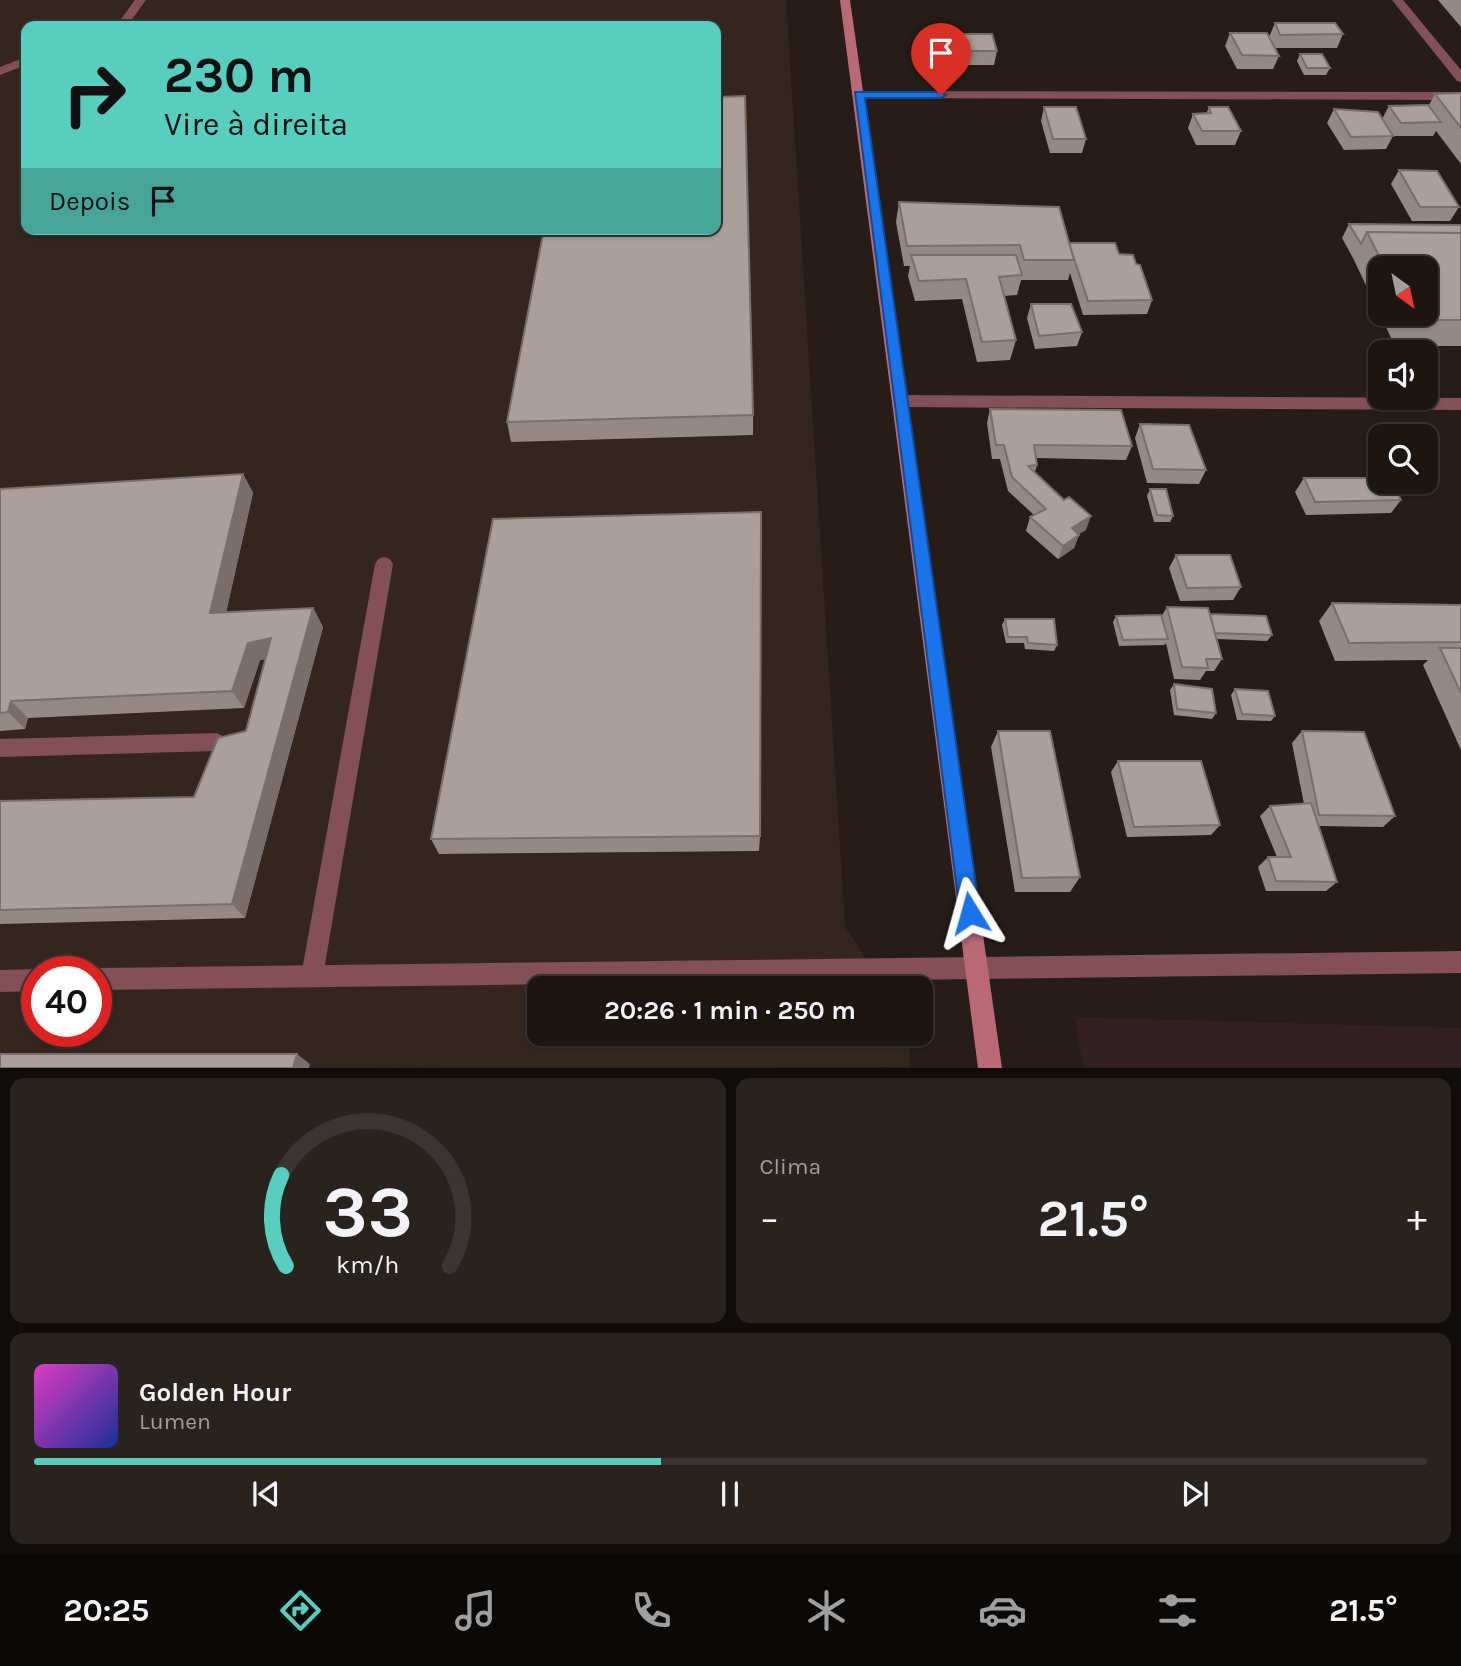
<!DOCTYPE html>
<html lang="pt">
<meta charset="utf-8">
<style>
:root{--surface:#1c1612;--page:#292320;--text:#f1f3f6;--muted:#a09f9f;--line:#3a3532;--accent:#58cebf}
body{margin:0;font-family:Karla,sans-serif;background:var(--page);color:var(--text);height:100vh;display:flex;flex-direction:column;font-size:26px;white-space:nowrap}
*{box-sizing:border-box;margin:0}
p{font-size:23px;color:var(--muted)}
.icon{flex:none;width:38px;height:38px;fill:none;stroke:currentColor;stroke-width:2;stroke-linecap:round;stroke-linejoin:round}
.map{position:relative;height:1068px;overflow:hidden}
.side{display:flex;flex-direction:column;gap:10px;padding:10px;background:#0f0c0a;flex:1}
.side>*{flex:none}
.top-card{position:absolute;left:21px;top:21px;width:700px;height:214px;border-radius:14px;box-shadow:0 2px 5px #0004,0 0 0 2px var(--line);background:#58cebf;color:#111;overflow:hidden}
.needle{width:46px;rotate:147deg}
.controls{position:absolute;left:1368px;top:256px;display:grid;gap:14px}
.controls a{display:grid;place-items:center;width:70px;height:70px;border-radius:14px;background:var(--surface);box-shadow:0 2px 5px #0004,0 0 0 2px var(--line);font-size:35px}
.speed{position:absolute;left:21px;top:956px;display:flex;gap:14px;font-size:35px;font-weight:700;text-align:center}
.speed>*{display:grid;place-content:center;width:91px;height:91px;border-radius:50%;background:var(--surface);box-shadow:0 2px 5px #0004,0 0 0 2px var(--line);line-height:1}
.speed .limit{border:10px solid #d22;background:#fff;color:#111}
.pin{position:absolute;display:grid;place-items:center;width:60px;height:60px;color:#fff;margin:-72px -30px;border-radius:50% 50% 50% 0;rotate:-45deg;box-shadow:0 0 7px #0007}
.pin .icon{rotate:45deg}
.me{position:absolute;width:77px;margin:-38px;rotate:352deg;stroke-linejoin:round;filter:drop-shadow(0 0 5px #0008)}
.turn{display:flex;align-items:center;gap:24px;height:147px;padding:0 28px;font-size:32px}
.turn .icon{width:91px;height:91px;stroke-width:2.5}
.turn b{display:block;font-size:49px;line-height:60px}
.then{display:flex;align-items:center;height:66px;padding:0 28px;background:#0003;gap:14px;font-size:26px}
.big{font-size:52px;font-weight:700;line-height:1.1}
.side .tile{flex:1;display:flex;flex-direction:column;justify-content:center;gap:10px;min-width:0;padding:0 24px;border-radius:14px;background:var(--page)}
.side .dial{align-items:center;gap:0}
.dial svg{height:182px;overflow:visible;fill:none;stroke:var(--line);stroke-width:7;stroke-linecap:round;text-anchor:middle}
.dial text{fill:var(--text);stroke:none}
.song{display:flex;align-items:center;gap:21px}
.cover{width:84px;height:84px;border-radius:10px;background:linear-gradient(135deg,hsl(310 70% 55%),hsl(230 70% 35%))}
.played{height:7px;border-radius:4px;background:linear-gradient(90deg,var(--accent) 45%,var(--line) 45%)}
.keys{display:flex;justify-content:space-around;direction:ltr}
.heat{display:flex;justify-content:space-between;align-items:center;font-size:38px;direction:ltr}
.side .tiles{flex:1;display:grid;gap:10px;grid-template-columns:1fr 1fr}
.tile:last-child{grid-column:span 2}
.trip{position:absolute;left:527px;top:976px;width:406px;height:70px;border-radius:14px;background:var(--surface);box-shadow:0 2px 5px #0004,0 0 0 2px var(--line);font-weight:700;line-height:70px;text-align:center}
.dock{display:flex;height:112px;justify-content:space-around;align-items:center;background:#0b0907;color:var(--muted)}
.dock .icon{width:49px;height:49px}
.dock .current{color:var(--accent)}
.dock b{font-size:32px;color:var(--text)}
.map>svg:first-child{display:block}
.built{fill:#34261f;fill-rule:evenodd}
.education{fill:#342022}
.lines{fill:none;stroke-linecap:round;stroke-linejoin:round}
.lane{fill:#825056;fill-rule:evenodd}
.street{fill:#825056;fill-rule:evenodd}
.secondary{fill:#ba6a76;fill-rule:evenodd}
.wall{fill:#938985;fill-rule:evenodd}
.shaded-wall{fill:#786f6c}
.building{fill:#ab9f9b;stroke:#786f6c;stroke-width:2}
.route{fill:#1a73e8;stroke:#114b97;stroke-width:2}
</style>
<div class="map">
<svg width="1461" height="1068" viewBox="0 0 1461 1068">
<rect width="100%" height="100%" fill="#261d18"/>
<path class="built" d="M0 0H786L845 927 886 989H539V1034H910L909 1067 0 1068ZM26 26H716V229H26ZM37 971H96V1031H37Z"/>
<path class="education" d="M1075 1017 1461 1028V1067H1083Z"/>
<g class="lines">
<path class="lane" d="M384 557 390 559 393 564 323 976 320 984 312 987 304 984 301 976 375 564 378 559Z
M216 733 223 736 226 742 223 748 216 751 0 757V739Z"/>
<path class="street" d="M135 0H146L127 26H116Z
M1392 0H1403L1461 70V82L1457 81Z
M26 57V65L0 75V67Z
M859 91 1461 92V100L855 98V92Z
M900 395 1461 398V410L900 407 892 401Z
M1461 951V973L96 990V971H88L96 968Z
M37 969 44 971H37V991L0 992V970Z"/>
<path class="secondary" d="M840 0H850L1002 1068H978Z"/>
</g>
<path class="wall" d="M1438 0H1461V27Z
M1275 23 1343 34 1337 48H1275L1279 56 1273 69H1237L1225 46 1230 33 1273 45 1269 37Z
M935 34 997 51 994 65H937L933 48Z
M1300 54 1330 68 1326 75H1304L1297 61Z
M1461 93V164L1436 131 1433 136H1394L1389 129 1393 136 1386 149 1344 150 1327 123 1334 109 1382 119 1389 106 1429 105 1435 94Z
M1044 107 1086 139 1082 153H1050L1041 121Z
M1209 107 1241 131 1235 145H1196L1188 128 1193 114H1206Z
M1399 170 1459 207 1450 221H1412L1391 184Z
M899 202 1069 243 1119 254 1136 264 1152 300 1147 314 1083 315 1070 273 1068 280H1021L1017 295 1004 296 1016 340 1010 360 977 362 962 299 915 301 908 276 910 266H904L896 222Z
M1349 224 1461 225V346H1395L1353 258 1342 238ZM1381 268H1426V313H1381Z
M1031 304 1082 332 1077 346 1035 349 1027 318Z
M990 409 1132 446 1126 460 1036 458 1037 465 1035 472 1086 530 1078 534 1079 535 1074 548 1058 559 1026 531 1030 517 1034 515 1008 491 1000 459H992L987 423Z
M753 415V435L511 442 507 422Z
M1140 424 1206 470 1199 484 1147 483 1135 438Z
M243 474 253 493 226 612 313 608 323 627 245 918 0 924V801L194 797 246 731 265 659 260 660 244 708 28 718 25 729 0 731V489Z
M1304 478 1401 500 1391 513 1306 515 1295 492Z
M1150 489 1173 516 1170 522H1154L1147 496Z
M1176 555 1241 587 1233 600 1180 601 1169 568Z
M1332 603 1461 605V750L1423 665 1428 660 1335 661 1319 621Z
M1167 607 1210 614 1272 635 1267 641 1217 639 1222 659 1214 671H1206L1200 680 1174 679 1166 643 1164 645 1119 646 1113 622 1116 616 1161 617Z
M1005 619 1057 645 1054 651 1025 649 1024 643H1006L1002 625Z
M1174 684 1216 713 1212 719 1174 715 1170 690Z
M1235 689 1275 716 1271 721 1237 720 1231 695Z
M998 731 1080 877 1070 892H1015L991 747Z
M1302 731 1395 816 1383 827 1318 826 1337 882 1326 891H1266L1258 867 1268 857H1277L1260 816 1270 806 1304 804 1292 743Z
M1118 761 1220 825 1211 835 1127 837 1111 772Z
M760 836 759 851 439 854 431 839Z"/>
<path class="shaded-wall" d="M243 474 253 493 222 631 210 613Z
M1091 516 1086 530 1067 541 1072 528Z
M1079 535 1074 548 1058 559 1063 546Z
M313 608 323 627 245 918 232 904Z
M271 638 282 656 260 660 244 708 232 691 248 643Z
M11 701 28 718 25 729 8 712Z
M297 1054 310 1064 309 1068H293Z"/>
<path class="building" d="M1275 23H1335L1343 34 1280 35Z
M1230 33H1267L1279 56 1242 55Z
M935 34H992L997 51H939Z
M1300 54H1322L1330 68H1307Z
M1461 93V128L1435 94Z
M745 96 753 415 507 422 544 229H716V97Z
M1428 105 1441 122 1401 123 1389 106Z
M1044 107H1076L1086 139H1053Z
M1209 107H1228L1241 131H1202L1193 114 1211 113Z
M1334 109 1378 112 1393 136 1351 137Z
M1399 170 1437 171 1459 207H1420Z
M899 202 1059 207 1074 260H1024L1020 245 907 246Z
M1349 224 1461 225V233L1367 232 1361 244Z
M1367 232 1461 233V320H1411L1408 313H1426V268H1385Z
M1069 243H1115L1119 254 1133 255 1136 264 1140 265 1152 300 1088 301Z
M911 255H1016L1022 275 999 277 1016 340 982 342 966 279 919 281Z
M1031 304H1071L1082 332 1039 336Z
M990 409 1121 410 1132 446 1034 445 1037 465 1028 466 1064 500 1069 497 1091 516 1072 528 1079 535 1063 546 1030 517 1046 509 1012 477 1004 445H996Z
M1140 424 1189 425 1206 470 1153 469Z
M243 474 210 613 313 608 232 904 0 910V801L194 797 218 738 246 731 271 638 248 643 232 691 11 701 8 712 0 713V489Z
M1304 478H1381V481H1392L1401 500 1315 502Z
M1150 489H1166L1173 516 1157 515Z
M761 512 760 836 431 839 493 519Z
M1176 555H1230L1241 587 1187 588Z
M1332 603 1461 605V642L1349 643Z
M1167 607 1208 608 1222 659H1206L1208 668 1182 667Z
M1210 614 1266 616 1272 635 1215 633Z
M1161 615 1168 639 1123 640 1116 616Z
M1005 619H1054L1057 645 1028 643 1027 637H1008Z
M1440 648H1461V693Z
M1174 684 1212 689 1216 713 1177 709Z
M1235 689 1268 691 1275 716 1242 714Z
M998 731H1050L1080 877 1022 878Z
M1302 731 1364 732 1395 816 1319 815Z
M1118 761H1201L1220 825 1134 827Z
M1311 803 1337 882 1276 881 1268 857H1291L1270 806Z
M0 1054H297L293 1068H0Z"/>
<path class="route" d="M855 92H941L946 95 941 98H865L980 913 977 920 970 923 963 920 960 913Z"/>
</svg>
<div class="controls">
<a><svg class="needle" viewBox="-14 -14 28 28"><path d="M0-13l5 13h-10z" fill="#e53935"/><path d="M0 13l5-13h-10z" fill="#a09f9f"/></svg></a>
<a><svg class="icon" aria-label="sound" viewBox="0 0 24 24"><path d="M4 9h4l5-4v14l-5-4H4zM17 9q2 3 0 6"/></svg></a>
<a><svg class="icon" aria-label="search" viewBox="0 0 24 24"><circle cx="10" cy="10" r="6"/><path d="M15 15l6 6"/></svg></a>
</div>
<div class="speed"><div class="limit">40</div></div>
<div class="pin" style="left:941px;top:95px;background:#d93025"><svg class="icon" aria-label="arrive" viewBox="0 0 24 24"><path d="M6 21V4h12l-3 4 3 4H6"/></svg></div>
<svg class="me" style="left:970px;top:913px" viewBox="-20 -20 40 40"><path d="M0-17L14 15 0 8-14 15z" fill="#1a73e8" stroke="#fff" stroke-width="4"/></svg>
<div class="trip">20:26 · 1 min · 250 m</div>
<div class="top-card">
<div class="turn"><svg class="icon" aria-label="right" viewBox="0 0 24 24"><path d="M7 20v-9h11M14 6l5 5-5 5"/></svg><div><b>230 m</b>Vire à direita</div></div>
<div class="then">Depois<svg class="icon" aria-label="arrive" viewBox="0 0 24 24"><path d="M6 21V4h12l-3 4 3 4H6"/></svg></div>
</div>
</div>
<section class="side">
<div class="tiles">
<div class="tile dial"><svg viewBox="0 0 100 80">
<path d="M14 69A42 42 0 1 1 86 69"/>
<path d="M14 69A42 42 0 0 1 12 29" stroke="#58cebf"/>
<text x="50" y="56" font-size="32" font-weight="700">33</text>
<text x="50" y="72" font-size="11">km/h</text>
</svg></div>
<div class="tile"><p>Clima</p>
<div class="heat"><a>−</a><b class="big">21.5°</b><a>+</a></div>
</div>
<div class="tile">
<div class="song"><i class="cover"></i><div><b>Golden Hour</b><p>Lumen</p></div></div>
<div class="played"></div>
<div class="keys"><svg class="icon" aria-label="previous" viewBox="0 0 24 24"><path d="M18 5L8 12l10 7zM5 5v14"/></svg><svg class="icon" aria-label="pause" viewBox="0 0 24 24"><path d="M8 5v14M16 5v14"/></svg><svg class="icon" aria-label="next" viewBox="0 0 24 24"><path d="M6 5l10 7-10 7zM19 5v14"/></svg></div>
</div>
</div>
</section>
<nav class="dock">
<b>20:25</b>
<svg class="icon current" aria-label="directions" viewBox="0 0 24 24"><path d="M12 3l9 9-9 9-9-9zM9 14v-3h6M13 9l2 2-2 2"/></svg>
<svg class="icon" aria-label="music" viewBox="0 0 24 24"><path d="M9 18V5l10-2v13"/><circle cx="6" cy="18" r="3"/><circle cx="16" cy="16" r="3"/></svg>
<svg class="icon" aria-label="phone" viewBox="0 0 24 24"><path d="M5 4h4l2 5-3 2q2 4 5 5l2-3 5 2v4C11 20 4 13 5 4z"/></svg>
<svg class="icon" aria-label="climate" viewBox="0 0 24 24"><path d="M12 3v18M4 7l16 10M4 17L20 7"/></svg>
<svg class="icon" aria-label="car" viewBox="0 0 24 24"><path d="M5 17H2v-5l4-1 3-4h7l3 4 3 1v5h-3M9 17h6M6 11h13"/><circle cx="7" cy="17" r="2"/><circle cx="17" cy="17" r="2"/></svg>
<svg class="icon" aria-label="filters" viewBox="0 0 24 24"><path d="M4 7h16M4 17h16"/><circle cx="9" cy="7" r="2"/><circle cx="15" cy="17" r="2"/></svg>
<b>21.5°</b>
</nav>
